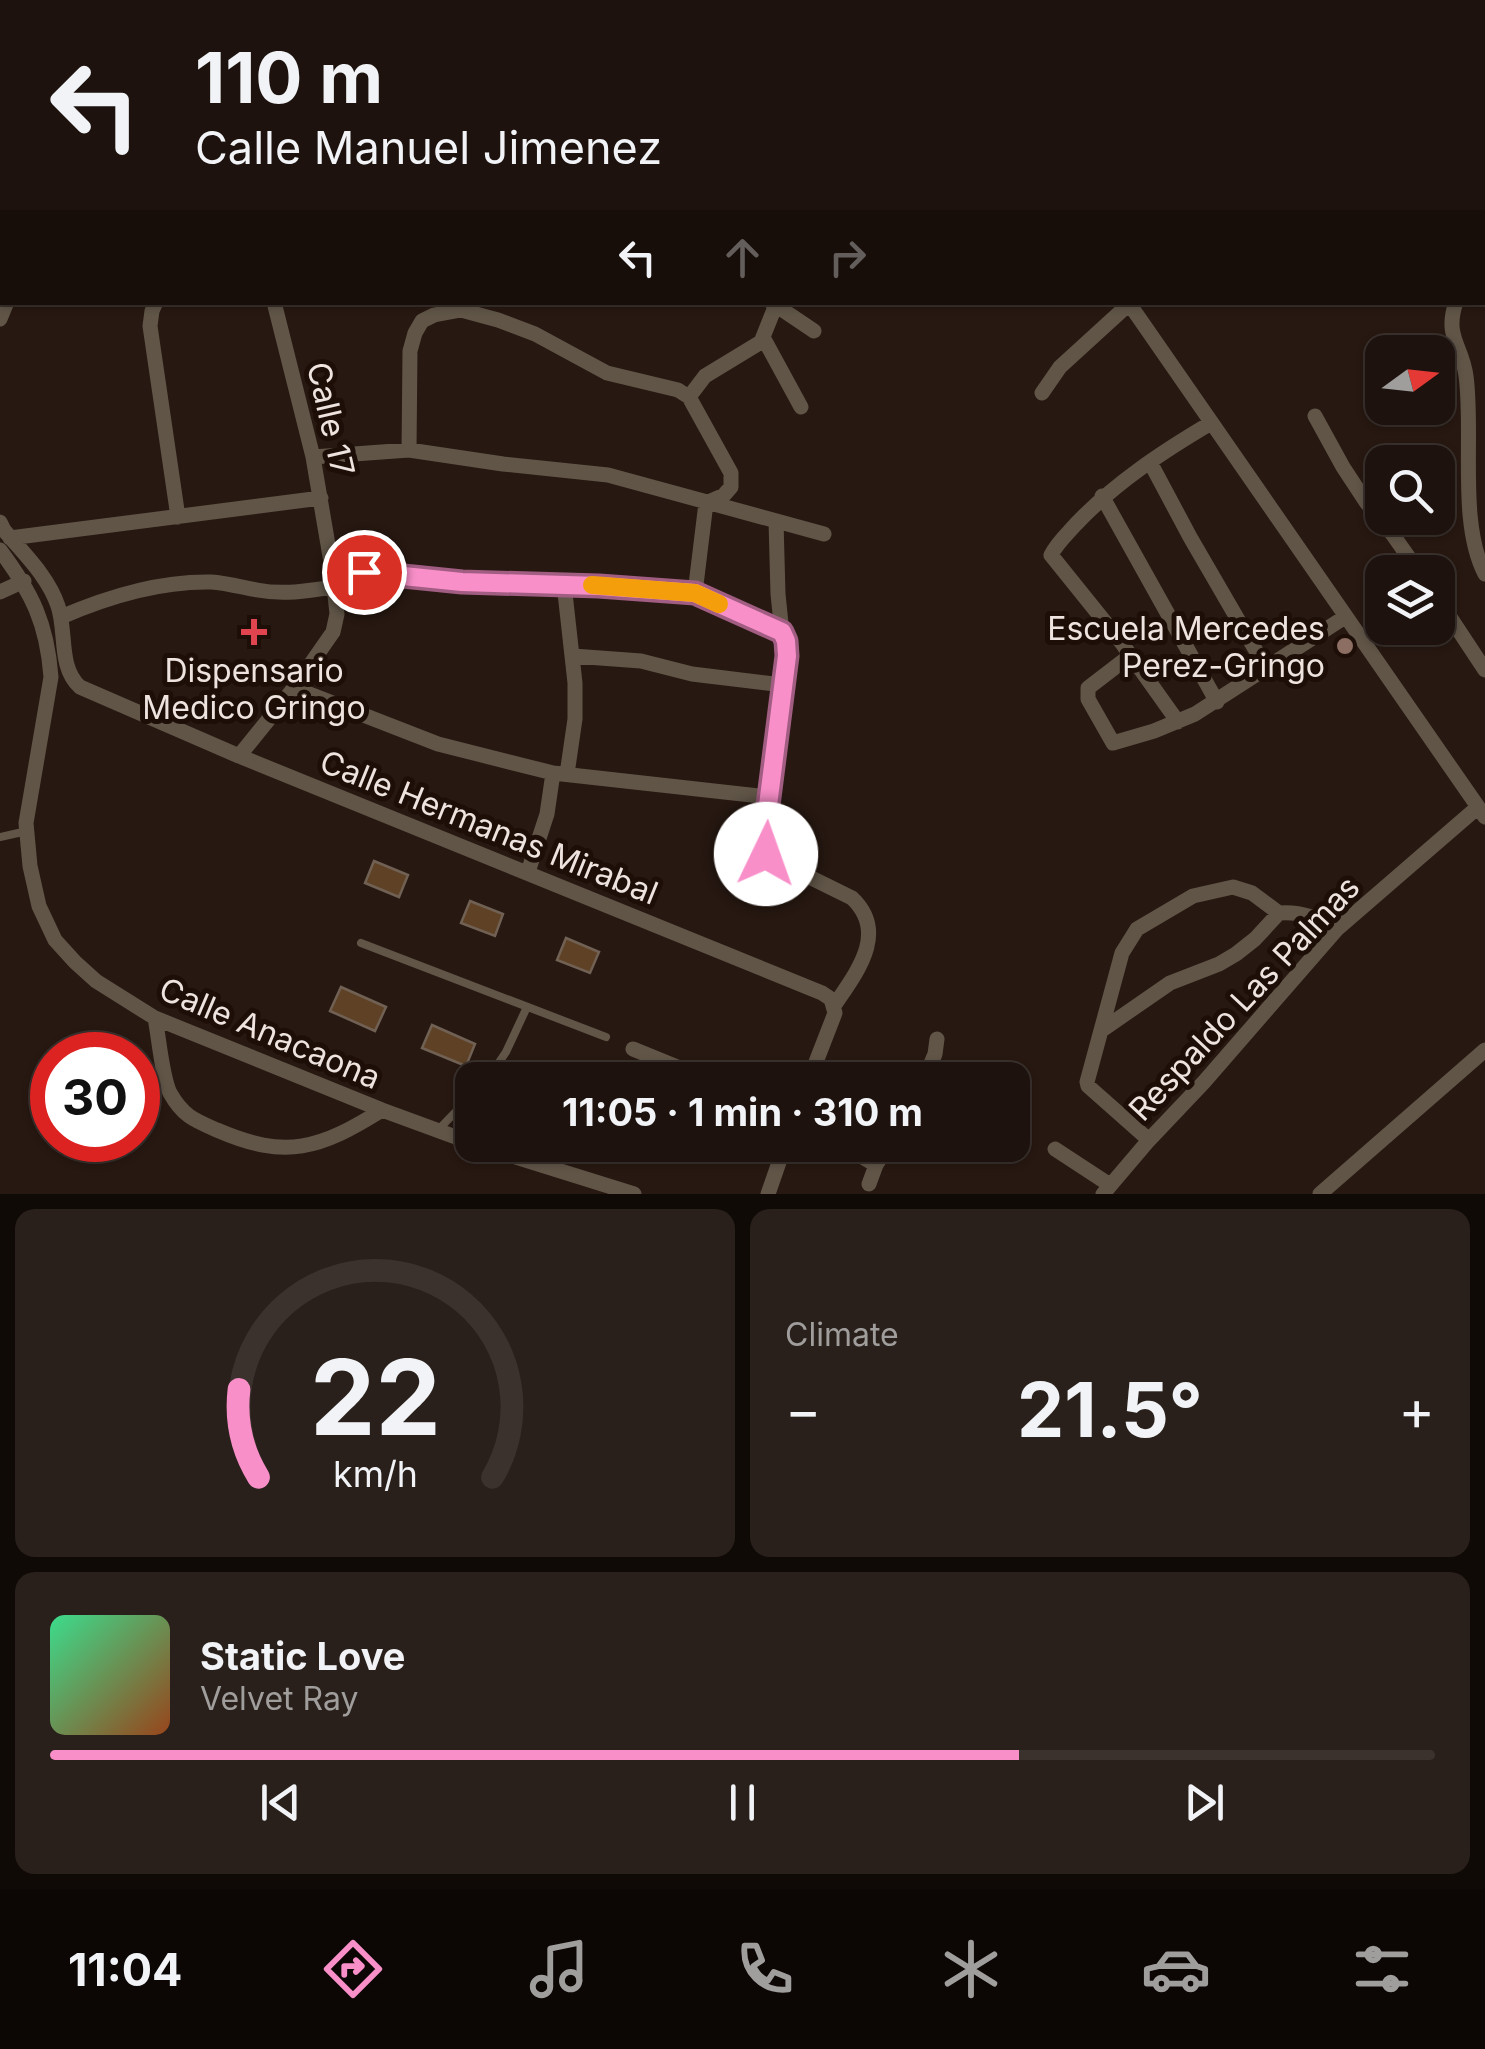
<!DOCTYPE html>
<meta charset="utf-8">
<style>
:root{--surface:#1d120d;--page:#2a201b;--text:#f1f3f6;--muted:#a09e9d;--line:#3b322e;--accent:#f98fc9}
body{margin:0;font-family:Inter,sans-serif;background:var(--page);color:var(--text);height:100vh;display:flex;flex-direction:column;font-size:38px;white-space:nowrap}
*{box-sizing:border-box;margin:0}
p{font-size:32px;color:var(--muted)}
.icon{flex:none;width:55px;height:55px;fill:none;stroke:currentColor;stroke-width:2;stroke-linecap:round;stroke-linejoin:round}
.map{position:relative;height:1194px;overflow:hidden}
.sheet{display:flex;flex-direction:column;gap:15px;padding:15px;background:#100a07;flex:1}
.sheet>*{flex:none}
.banner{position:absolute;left:0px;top:0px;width:1485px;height:305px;box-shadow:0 2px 8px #0004,0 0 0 2px var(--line);background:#1d120d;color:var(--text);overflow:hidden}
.needle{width:65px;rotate:75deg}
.controls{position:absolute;left:1365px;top:335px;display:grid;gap:20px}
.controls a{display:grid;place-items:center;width:90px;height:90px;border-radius:20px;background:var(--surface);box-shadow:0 2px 8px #0004,0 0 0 2px var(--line);font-size:50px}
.speed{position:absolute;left:30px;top:1032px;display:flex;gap:20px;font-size:50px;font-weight:700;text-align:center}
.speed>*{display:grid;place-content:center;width:130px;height:130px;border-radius:50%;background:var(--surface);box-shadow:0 2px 8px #0004,0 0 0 2px var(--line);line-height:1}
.speed .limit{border:15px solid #d22;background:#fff;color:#111}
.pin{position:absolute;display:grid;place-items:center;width:85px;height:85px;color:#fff;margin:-42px;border:5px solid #fff;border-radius:50%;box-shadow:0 2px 10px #0007}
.me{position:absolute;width:110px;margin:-55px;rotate:3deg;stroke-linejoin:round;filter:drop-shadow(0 0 8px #0008)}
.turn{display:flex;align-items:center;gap:35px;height:210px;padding:0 30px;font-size:45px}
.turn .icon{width:130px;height:130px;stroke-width:2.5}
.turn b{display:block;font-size:70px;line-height:85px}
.lanes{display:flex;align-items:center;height:95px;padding:0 30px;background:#0003;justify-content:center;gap:50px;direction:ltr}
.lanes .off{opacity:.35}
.big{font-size:75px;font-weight:700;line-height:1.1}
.sheet .widget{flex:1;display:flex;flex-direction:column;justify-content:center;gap:15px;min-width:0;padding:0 35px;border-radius:20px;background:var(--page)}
.sheet .dial{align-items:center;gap:0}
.dial svg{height:260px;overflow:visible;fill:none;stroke:var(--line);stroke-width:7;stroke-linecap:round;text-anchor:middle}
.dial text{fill:var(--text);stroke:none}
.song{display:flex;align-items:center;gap:30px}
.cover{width:120px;height:120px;border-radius:15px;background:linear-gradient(135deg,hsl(150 70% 55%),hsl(20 70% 35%))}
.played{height:10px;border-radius:5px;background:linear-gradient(90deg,var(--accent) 70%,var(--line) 70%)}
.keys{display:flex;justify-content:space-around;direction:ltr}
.heat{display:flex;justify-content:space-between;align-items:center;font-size:55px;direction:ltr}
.sheet .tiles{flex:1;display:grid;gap:15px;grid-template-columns:1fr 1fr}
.widget:last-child{grid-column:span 2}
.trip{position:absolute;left:455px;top:1062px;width:575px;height:100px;border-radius:20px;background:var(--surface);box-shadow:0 2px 8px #0004,0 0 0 2px var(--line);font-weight:700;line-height:100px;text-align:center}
.tabs{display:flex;height:160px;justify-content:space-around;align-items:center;background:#0c0705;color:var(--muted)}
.tabs .icon{width:70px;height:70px}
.tabs .current{color:var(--accent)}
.tabs b{font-size:45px;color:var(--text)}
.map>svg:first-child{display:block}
.building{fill:#5f4226;stroke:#706154;stroke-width:2.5}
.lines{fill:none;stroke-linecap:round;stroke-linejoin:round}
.lane{stroke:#605547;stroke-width:8}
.street{stroke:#605547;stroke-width:15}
.secondary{stroke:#87755f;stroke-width:22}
.route-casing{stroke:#a25d83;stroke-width:25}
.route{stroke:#f98fc9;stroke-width:18}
.slow{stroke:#f59e0b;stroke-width:18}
.health-dot{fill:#e0444e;stroke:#1d0f08;stroke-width:4}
.education-dot{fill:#8d6e63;stroke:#1d0f08;stroke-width:4}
.labels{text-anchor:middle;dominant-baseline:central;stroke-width:10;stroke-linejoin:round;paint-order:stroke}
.street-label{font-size:32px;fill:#eee3de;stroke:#1d0f08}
.poi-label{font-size:32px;fill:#eee3de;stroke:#1d0f08;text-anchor:end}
</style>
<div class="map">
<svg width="1485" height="1194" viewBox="0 0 1485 1194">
<rect width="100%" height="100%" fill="#271811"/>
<path class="building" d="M374 861 408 875 399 897 365 883Z
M470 901 503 914 495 936 461 923Z
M566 938 599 952 590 973 557 960Z
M341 987 386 1007 375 1031 330 1011Z
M432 1025 475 1044 466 1066 422 1048Z"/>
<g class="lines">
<path class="lane" d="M0 837 27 831
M361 943 606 1037
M487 1080 506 1052 527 1007
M438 1130 472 1095"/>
<path class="street" d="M298 0 299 2
M1392 0V2
M961 2V0
M1101 2 1102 0
M0 63 2 72
M1482 253 1485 255
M156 302 152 311 150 326 178 517
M771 302 814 331
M1128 302 1485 817
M1456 302C1444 337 1462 345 1466 376 1474 436 1458 522 1485 574
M0 319 7 302
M764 339 801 407
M1042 393 1060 367 1129 304
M689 397 705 376 761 342 777 302
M1315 416 1343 467 1366 502 1393 535 1419 572
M409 450 410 351 415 333 422 321 434 315 461 310 498 320 535 334 607 373 678 390 689 397 731 473V487L724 495 706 503 695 593
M313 457 409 450 503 464 608 475 824 534
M1150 462 1190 537 1266 668
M1102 496 1217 702
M776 521 778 594 782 633
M0 522 4 530C24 554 48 576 58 606 67 633 58 667 80 687L239 756 822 993 831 999 835 1013 809 1080
M10 538 321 498
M0 550C32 593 47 623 51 677L26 823 30 866 39 906 55 940 75 962 96 981 155 1018 382 1110 472 1143
M332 568 462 583 599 585 695 593 782 633 786 641 787 656 763 845 765 853 773 859 852 898C889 933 856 973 834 1006
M564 584 575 683V719L567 774
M0 592 24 581
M1438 599 1485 670
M61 617C107 597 160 581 211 582 226 583 241 587 257 590 283 595 308 591 334 587
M1131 655 1088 688V699L1113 743 1154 731 1195 714 1345 617
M573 656 641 661 692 674 783 685
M294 688 438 744 553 773 769 797
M1178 722 1121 642 1051 555C1057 543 1067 534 1076 524 1115 483 1162 452 1211 423
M239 756 294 688 333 632 337 614 332 568 313 457 274 302
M528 872 547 814 553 773
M155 1018C159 1038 162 1077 170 1093 183 1116 194 1120 217 1130 286 1160 320 1149 382 1110
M1102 1030 1170 983 1219 964 1236 954 1255 939 1279 913
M633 1049 709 1080
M924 1080 935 1054 937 1039
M1149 1140 1088 1086 1087 1082 1122 953 1137 929 1193 896 1233 887 1252 893 1279 913C1300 911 1319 918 1337 929
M477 1145 634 1194
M842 1145 876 1165
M1055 1149 1110 1185
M869 1184 876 1165 889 1145
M768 1194 785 1145
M1103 1194 1149 1140 1204 1082 1337 929 1478 807
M1320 1194 1485 1050"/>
<path class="secondary" d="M889 0 904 2
M60 2 66 0
M1156 2 1166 0
M0 27 2 26"/>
</g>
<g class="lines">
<g class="route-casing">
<path id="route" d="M364 572 462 582 599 586 695 593 782 632 786 641 787 656 766 821 764 845 766 854"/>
</g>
<use href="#route" class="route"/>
<path class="slow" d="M592 585 695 593 719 604"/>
</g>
<path class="health-dot" d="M249 617h10v10h10v10h-10v10h-10v-10h-10v-10h10z"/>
<circle class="education-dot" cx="1345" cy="646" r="10"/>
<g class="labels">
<g class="street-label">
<text transform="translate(331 419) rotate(77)">Calle 17</text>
<text transform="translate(489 827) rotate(22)">Calle Hermanas Mirabal</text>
<text transform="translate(1244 998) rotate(-47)">Respaldo Las Palmas</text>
<text transform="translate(270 1033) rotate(23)">Calle Anacaona</text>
</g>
<g class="poi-label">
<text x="1325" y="628">Escuela Mercedes<tspan x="1325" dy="37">Perez-Gringo</tspan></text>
<text x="254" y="670" text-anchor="middle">Dispensario<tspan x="254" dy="37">Medico Gringo</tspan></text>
</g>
</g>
</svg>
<div class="controls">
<a><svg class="needle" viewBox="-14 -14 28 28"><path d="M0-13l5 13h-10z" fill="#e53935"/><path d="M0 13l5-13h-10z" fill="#a09e9d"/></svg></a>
<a><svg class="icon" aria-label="search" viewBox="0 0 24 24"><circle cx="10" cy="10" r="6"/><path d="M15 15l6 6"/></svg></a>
<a><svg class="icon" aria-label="layers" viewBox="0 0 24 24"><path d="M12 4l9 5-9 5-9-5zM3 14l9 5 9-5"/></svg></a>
</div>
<div class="speed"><div class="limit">30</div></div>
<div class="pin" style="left:364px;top:572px;background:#d93025"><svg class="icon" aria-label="arrive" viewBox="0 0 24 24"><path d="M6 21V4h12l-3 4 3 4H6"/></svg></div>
<svg class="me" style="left:766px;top:854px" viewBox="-20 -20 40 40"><circle r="19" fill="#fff"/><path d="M0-13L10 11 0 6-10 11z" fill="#f98fc9"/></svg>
<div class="trip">11:05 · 1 min · 310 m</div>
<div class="banner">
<div class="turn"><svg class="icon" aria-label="left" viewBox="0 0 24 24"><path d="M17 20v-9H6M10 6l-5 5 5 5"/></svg><div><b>110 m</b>Calle Manuel Jimenez</div></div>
<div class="lanes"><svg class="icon" aria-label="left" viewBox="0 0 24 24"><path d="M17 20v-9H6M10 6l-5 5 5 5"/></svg><svg class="icon off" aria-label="ahead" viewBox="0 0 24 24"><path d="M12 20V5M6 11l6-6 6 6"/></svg><svg class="icon off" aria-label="right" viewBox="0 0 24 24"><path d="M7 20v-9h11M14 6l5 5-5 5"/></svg></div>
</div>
</div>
<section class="sheet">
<div class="tiles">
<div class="widget dial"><svg viewBox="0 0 100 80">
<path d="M14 69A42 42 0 1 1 86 69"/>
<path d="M14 69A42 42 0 0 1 8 42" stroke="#f98fc9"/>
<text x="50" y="56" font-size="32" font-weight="700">22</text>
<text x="50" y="72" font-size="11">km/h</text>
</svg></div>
<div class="widget"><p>Climate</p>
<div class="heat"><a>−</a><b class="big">21.5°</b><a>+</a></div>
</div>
<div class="widget">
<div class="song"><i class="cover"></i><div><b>Static Love</b><p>Velvet Ray</p></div></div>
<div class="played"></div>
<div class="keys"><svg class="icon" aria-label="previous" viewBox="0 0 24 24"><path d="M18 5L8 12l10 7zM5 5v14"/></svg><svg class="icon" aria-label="pause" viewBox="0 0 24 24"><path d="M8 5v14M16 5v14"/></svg><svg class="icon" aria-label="next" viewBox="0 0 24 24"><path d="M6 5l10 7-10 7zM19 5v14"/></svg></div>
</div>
</div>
</section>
<nav class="tabs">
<b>11:04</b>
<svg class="icon current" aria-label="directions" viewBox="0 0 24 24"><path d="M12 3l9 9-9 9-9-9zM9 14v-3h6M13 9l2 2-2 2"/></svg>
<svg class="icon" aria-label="music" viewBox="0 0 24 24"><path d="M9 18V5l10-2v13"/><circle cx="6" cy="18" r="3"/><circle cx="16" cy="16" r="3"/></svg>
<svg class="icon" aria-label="phone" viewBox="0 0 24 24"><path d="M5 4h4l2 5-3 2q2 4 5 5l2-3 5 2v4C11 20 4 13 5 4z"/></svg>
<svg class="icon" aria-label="climate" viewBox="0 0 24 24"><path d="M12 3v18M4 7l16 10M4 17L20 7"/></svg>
<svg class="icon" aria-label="car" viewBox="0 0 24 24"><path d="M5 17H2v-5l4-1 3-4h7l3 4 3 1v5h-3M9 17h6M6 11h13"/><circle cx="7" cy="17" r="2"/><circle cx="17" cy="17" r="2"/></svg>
<svg class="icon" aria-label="filters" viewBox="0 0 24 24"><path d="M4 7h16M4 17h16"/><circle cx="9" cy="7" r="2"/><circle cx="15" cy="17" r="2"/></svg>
</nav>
